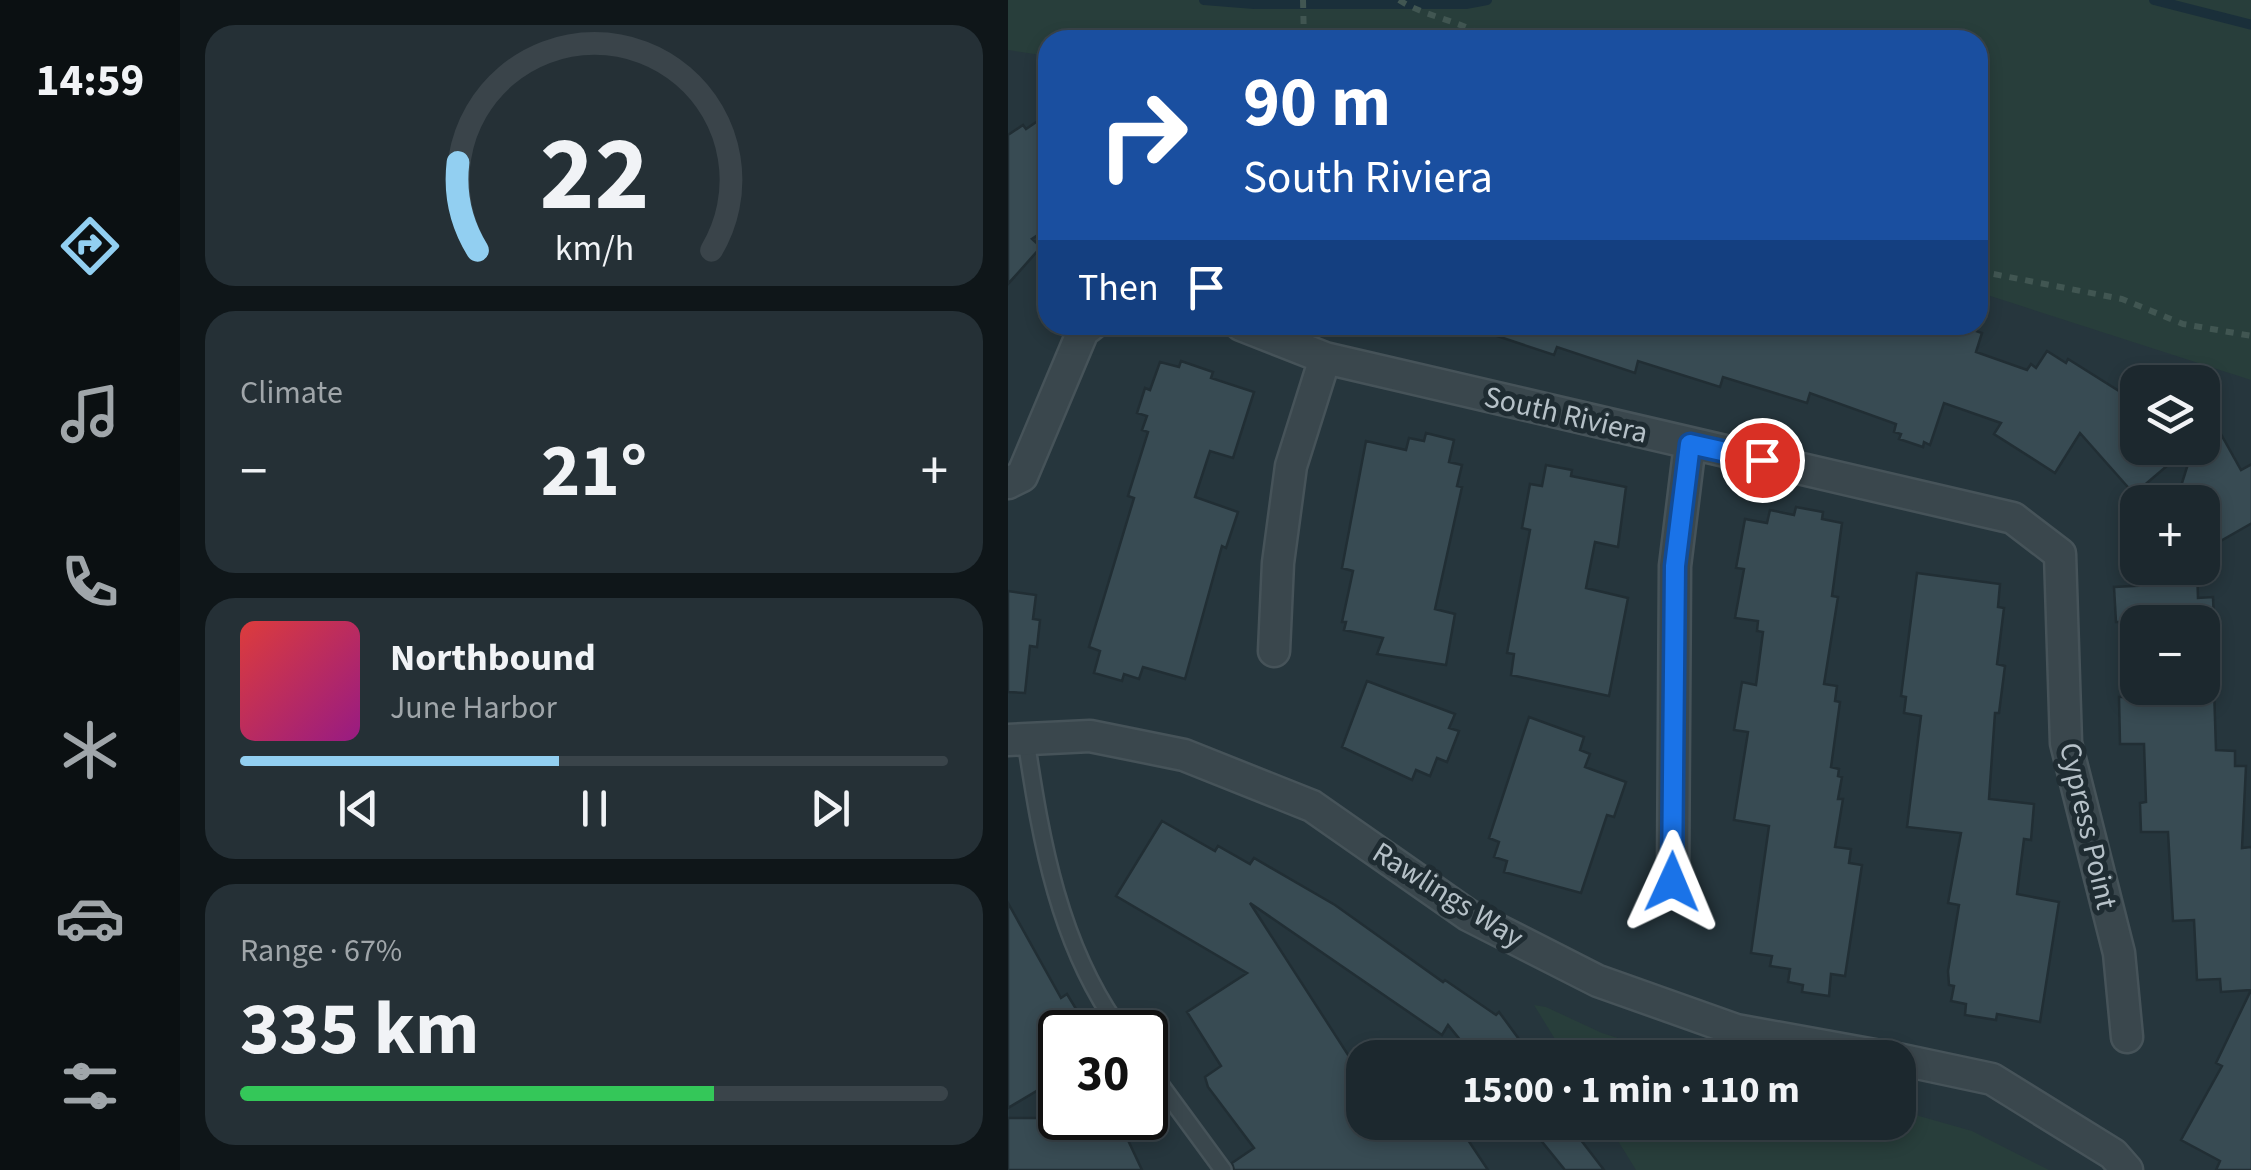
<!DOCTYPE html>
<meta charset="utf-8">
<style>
:root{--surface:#1c282e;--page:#253036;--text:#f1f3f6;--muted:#a0a6aa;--line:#3a444a;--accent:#92cff1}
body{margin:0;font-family:"Source Sans 3",sans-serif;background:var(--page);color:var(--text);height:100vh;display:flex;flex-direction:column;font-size:38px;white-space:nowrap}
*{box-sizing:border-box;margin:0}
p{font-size:32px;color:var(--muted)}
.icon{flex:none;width:55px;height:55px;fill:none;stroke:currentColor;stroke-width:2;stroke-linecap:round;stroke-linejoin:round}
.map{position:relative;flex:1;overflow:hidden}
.sheet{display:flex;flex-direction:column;gap:25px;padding:25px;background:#0f1619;width:828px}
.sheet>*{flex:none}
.banner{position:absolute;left:30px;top:30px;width:950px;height:305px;border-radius:30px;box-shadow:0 5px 15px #0003,0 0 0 2px var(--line);background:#1a4fa0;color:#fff;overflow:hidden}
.controls{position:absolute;left:1112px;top:365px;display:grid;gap:20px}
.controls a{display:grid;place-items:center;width:100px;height:100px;border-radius:20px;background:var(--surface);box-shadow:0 5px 15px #0003,0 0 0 2px var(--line);font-size:50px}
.speed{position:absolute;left:30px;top:1010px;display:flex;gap:20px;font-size:50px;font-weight:700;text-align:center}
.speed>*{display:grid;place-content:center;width:130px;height:130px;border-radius:50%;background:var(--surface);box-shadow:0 5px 15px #0003,0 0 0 2px var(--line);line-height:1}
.speed .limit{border:5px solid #111;border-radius:15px;background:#fff;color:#111}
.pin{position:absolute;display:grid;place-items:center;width:85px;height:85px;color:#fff;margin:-42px;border:5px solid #fff;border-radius:50%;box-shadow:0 2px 10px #0007}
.me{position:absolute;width:110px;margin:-55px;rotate:1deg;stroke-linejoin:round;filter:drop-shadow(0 0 8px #0008)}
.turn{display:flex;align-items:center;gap:35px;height:210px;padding:0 40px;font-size:45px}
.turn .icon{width:130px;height:130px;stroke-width:2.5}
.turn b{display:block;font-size:70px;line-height:85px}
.then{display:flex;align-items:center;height:95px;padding:0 40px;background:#0003;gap:20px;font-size:38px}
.big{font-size:75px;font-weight:700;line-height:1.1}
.sheet .widget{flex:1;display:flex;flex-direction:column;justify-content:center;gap:15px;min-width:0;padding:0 35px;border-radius:30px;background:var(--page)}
.sheet .dial{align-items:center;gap:0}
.dial svg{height:260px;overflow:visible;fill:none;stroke:var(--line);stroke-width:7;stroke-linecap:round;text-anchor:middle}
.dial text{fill:var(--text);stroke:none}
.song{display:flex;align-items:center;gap:30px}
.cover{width:120px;height:120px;border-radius:15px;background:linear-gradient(135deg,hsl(0 70% 55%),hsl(310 70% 35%))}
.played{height:10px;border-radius:5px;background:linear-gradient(90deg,var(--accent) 45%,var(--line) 45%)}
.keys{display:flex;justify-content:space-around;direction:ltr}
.heat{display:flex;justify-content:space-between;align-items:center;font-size:55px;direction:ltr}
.charge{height:15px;border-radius:8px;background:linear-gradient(90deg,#34c759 67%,var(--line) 0)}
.trip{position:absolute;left:338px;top:1040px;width:570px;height:100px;border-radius:30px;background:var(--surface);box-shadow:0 5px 15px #0003,0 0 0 2px var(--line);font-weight:700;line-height:100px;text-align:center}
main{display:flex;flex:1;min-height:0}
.menu{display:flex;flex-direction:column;width:180px;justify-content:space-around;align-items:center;background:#0b1012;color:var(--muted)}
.menu .icon{width:70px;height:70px}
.menu .selected{color:var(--accent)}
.menu b{font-size:45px;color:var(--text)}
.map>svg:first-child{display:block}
.green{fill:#283e3b}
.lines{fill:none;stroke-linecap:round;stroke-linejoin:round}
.stream{stroke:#1a2f3a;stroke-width:10}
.building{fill:#384b53;stroke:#212e34;stroke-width:2.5}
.service-casing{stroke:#465359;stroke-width:20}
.minor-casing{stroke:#465359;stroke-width:35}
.path{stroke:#415652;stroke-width:6;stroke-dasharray:8 8;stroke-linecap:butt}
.service{stroke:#3a474d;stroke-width:15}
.minor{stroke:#3a474d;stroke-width:30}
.route-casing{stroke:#114b97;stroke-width:25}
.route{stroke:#1a73e8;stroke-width:18}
.labels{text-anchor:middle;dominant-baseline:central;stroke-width:10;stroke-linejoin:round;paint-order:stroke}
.street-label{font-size:30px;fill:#b6c1c8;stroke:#1f2c32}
</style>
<main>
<nav class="menu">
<b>14:59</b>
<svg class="icon selected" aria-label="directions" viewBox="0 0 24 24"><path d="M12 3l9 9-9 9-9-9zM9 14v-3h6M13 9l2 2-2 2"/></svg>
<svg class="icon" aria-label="music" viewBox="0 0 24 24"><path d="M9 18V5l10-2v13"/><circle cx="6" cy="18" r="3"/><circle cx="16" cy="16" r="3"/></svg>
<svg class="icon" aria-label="phone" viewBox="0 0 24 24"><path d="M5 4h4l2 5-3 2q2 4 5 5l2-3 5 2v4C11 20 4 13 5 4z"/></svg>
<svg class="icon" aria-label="climate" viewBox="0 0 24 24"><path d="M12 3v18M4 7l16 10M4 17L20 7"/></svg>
<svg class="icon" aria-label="car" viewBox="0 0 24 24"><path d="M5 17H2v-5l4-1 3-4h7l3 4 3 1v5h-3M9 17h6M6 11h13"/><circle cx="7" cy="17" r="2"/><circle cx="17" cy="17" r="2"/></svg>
<svg class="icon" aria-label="filters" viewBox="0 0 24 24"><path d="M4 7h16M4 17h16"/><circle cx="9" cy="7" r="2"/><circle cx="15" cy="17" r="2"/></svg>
</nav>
<section class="sheet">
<div class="widget dial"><svg viewBox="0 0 100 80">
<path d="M14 69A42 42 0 1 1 86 69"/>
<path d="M14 69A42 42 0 0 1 8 42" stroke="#92cff1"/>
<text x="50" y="56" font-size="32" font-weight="700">22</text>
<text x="50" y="72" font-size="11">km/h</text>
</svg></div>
<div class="widget"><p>Climate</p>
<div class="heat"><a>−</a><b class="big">21°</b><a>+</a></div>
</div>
<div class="widget">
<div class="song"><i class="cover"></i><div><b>Northbound</b><p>June Harbor</p></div></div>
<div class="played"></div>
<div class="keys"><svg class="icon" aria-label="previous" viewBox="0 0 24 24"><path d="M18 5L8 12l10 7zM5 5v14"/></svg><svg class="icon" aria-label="pause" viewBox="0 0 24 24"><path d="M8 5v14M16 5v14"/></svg><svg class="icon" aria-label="next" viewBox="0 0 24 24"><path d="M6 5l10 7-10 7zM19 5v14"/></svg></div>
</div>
<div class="widget"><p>Range · 67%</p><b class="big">335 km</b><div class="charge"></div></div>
</section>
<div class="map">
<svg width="1244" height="1170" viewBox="0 0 1244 1170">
<rect width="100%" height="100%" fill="#26363d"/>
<path class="green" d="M0 0H1243V380L970 292V40H40V56L0 50Z
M526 1005 538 1007 594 1033 669 1057H558Z
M890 1110 964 1131 1041 1170H628L599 1123 890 1122Z"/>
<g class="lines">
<path class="stream" d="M196 0 246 4H458L479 0
M1146 0 1244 25"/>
</g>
<path class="building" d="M40 114V228L24 239 33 247 0 284V135L15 125 18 129Z
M472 325H951L974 333 968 352 1019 370 1023 364 1028 368 1039 351 1058 363 1060 359 1130 403V448H1180L1126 494 1072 433 1047 473 986 434 993 423 936 403 922 445 916 442 915 447 891 439 893 434 886 432 888 424 802 393 799 403 715 377 712 387 630 361 627 373 549 347 546 355 471 330Z
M173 361 205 372 203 378 246 392 225 458 202 451 187 497 230 512 218 548 214 546 177 679 135 667 131 679 116 674 114 681 86 673 92 651 81 647 126 498 120 496 140 432 134 430 139 416 129 413 137 388 142 390 152 362 171 367Z
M1195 402 1233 470 1244 464V523L1195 551V502H1168L1185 448H1195Z
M418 433 446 440 441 462 454 465 449 486 454 487 427 609 447 614 438 665 369 654 375 638 336 630 338 622H334L345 571 334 568 358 441 398 450 401 438 416 441Z
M538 465 564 470 563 476 618 487 610 547 587 542 578 588 620 598 601 696 503 675 506 654 499 653 522 530 514 528 522 484 534 486Z
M788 507 815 512 814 519 834 523 824 596 830 597 816 684 829 686 827 701 832 702 823 767 831 769 830 776 834 777 830 799H835L827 847 843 849 841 863 854 865 837 976 823 974 821 996 794 992 795 985 780 982 782 969 762 966 764 956 743 953 761 826 726 820 740 732 726 730 734 682 748 685 755 632 749 631 750 621 727 618 736 569 728 568 737 519 759 523 762 510 786 515Z
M1152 568H1189L1190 598 1205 597 1206 622H1108L1106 587 1162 584Z
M909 573 992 584 990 607 996 608 989 664 997 666 991 713H987L981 799 1026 804 1023 840 1016 839 1009 894 1051 902 1032 1022 989 1014 988 1020 957 1015 958 1004 943 1001 946 986 941 985 940 971 951 905 940 903 953 833 899 827 913 716 896 713 898 697 893 696Z
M0 591 28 595 25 619 32 620 29 647 22 646 17 693 0 692Z
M359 681 447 714 441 728 451 731 439 762 429 758 422 776 408 770 404 780 334 747Z
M1118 688H1206L1208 750 1227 751V766H1238L1234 848 1244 847V1170H1208L1212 1161 1173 1140 1214 1066 1208 1063 1243 990 1213 992 1212 979 1189 980 1186 920 1165 921 1160 832H1133L1132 803 1138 802 1136 744H1112L1111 697H1118Z
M521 717 576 737 572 750 582 754 577 767 618 782 606 817 599 815 573 893 496 872 499 861 486 857 491 842 481 838Z
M154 821 207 851 210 846 242 864 246 858 327 905 435 982 437 980 488 1015 491 1012 525 1058H467L440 1025 434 1035 242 903 355 1078V1122H448L480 1170H226L224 1163 246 1148 200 1087 197 1077 213 1066 179 1012 239 973 108 896Z
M0 903 53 998 59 994 82 1032H52V1077L0 1108Z
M0 1118H156L119 1138 134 1170H0Z
M518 1122H559L596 1170H557Z"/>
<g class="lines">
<g class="service-casing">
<path id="service" d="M18 740C33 841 51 947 114 1032
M138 1065 215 1170"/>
</g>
<g class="minor-casing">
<path id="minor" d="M233 325 317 358 1005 518 1052 554 1058 743 1111 953 1119 1037
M0 483 14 476 75 331 83 325
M266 651 270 563 283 466 317 358
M0 740 82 736 176 755 304 806 460 915 590 981 728 1030 883 1058
M665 882 667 566 682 444
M890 1059 984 1079 1105 1154 1119 1170"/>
</g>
<path class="path" d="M295 0 296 40
M391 0C419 18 454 20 481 40
M970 271 1114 299 1175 324 1244 336"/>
<use href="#service" class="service"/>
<use href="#minor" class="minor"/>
</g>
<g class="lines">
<g class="route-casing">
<path id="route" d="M664 882 667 566 682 444 754 460"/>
</g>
<use href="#route" class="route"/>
</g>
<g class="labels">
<g class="street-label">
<text transform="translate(558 415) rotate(13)">South Riviera</text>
<text transform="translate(1080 826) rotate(77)">Cypress Point</text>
<text transform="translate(440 895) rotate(32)">Rawlings Way</text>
</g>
</g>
</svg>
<div class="controls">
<a><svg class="icon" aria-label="layers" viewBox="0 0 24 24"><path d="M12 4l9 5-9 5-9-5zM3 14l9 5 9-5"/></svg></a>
<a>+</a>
<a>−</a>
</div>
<div class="speed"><div class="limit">30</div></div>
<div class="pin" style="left:754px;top:460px;background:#d93025"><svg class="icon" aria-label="arrive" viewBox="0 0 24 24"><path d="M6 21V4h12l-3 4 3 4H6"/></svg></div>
<svg class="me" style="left:664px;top:882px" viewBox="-20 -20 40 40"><path d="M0-17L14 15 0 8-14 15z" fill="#1a73e8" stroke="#fff" stroke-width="4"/></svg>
<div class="trip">15:00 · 1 min · 110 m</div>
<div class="banner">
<div class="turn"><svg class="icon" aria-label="right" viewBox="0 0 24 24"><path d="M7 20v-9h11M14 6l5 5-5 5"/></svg><div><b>90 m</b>South Riviera</div></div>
<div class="then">Then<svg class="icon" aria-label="arrive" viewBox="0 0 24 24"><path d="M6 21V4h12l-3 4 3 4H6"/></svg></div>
</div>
</div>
</main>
